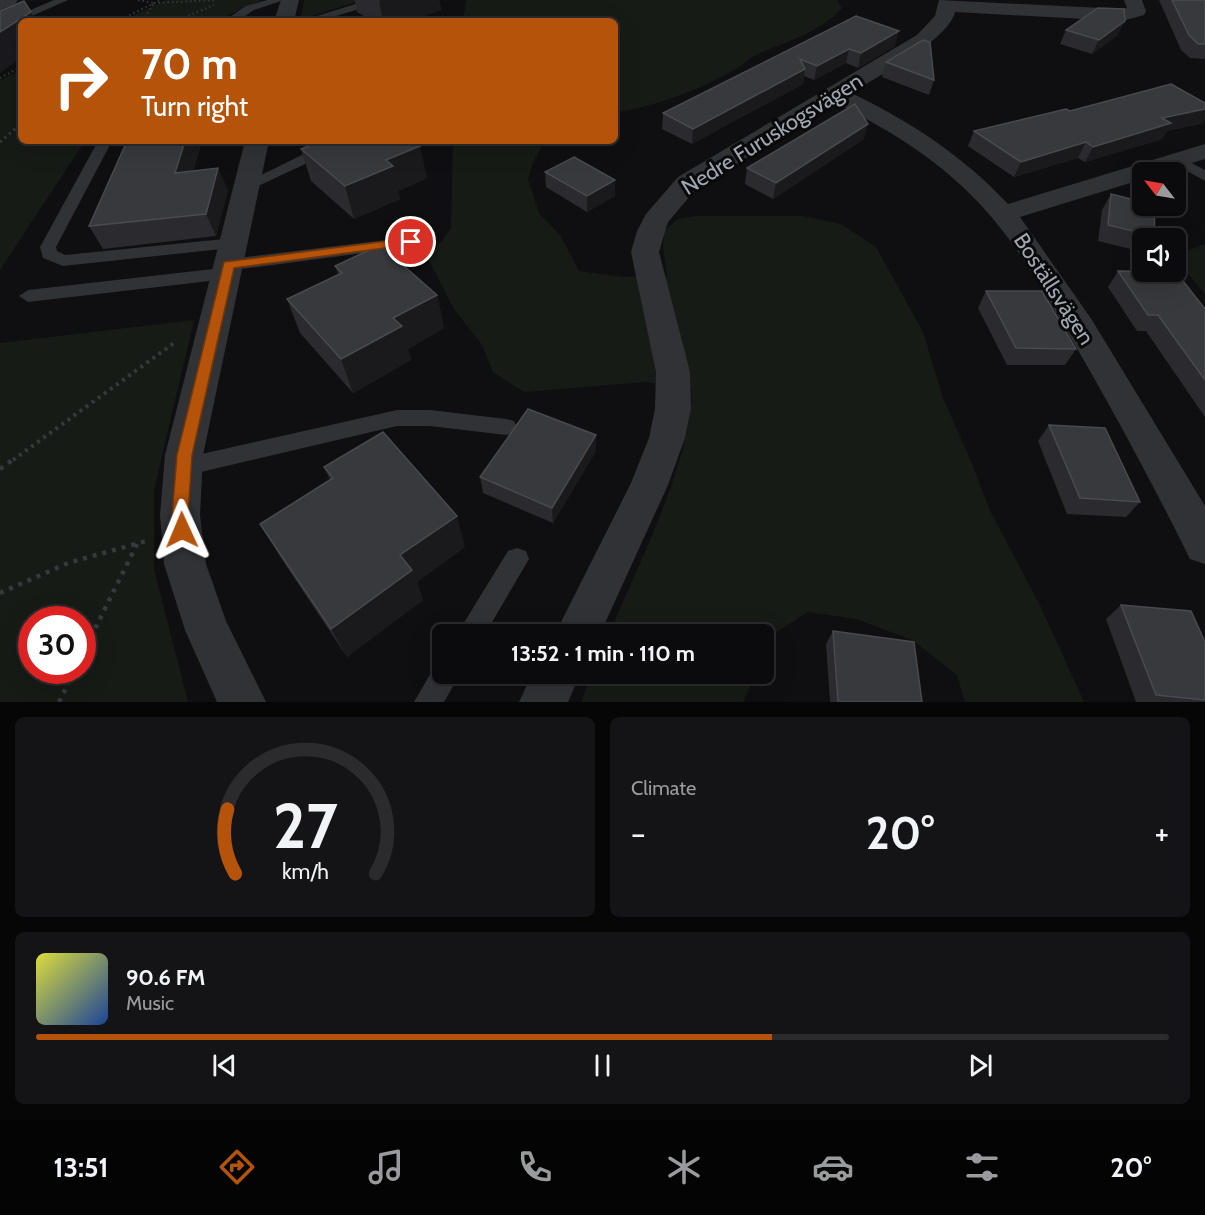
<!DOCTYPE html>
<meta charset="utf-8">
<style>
:root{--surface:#0b0b0d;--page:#141416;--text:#f1f3f6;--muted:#9a9b9d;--line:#2b2b2e;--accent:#b45309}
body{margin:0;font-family:Cabin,sans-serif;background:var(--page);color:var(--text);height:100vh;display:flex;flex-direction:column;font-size:22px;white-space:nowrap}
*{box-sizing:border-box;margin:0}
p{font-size:20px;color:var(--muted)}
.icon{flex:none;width:33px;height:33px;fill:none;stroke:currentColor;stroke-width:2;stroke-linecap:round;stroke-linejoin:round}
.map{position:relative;height:702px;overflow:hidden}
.panel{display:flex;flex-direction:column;gap:15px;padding:15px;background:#060607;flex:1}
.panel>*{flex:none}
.banner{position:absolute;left:18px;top:18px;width:600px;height:126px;border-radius:9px;box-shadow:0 6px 24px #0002,0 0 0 2px var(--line);background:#b45309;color:#fff;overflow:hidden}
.needle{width:39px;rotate:301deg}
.tools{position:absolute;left:1132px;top:162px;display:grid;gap:12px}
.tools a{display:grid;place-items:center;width:54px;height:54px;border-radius:9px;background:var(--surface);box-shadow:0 6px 24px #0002,0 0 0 2px var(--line);font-size:30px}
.speed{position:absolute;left:18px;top:606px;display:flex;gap:12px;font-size:30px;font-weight:700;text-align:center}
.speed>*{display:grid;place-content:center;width:78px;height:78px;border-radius:50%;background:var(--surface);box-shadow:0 6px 24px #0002,0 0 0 2px var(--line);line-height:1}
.speed .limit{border:9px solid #d22;background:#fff;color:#111}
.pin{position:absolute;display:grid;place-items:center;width:51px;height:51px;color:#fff;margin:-26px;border:3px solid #fff;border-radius:50%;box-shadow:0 2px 6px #0007}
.me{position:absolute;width:66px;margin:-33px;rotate:359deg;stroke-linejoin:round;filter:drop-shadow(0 0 4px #0008)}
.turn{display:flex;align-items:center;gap:21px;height:126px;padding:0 24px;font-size:27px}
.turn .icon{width:78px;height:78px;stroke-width:2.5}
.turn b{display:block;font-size:42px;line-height:51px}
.big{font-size:45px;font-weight:800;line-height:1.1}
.panel .card{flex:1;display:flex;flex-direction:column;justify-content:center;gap:9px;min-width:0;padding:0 21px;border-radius:9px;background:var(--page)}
.panel .dial{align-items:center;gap:0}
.dial svg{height:156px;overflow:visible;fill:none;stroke:var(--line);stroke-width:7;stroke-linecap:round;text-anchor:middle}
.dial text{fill:var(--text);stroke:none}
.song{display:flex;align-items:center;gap:18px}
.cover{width:72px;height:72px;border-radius:9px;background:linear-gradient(135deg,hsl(60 70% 55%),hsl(220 70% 35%))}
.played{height:6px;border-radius:3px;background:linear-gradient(90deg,var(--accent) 65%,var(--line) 65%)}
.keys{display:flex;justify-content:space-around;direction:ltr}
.heat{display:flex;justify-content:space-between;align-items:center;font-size:33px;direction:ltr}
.panel .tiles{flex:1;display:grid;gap:15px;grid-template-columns:1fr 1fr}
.card:last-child{grid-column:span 2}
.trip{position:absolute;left:432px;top:624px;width:342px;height:60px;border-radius:9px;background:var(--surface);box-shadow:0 6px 24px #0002,0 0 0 2px var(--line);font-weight:800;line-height:60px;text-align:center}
.tab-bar{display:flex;height:96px;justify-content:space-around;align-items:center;background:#040405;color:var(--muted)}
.tab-bar .icon{width:42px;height:42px}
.tab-bar .current{color:var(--accent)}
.tab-bar b{font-size:27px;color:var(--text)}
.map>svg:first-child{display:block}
.green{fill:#161b16;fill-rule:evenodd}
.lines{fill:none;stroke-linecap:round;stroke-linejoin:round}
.path-far3{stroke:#36393d;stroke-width:2;stroke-dasharray:1.5 3;stroke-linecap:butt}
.path-far2{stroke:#36393d;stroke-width:3;stroke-dasharray:2 4;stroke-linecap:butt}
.path-far1{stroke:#36393d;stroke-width:4;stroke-dasharray:3 4.5;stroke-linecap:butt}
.path{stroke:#36393d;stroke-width:4.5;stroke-dasharray:4 6;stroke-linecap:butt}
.service{fill:#303236;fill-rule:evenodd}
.minor{fill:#303236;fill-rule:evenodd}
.tertiary{fill:#303236;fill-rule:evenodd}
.wall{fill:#2b2b2f}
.shaded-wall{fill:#1a1a1d}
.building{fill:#37393d;stroke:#484a4f;stroke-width:1.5}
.route{fill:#b45309;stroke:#753606;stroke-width:1.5}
.labels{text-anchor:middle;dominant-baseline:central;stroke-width:6;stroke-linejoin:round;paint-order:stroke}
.street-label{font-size:22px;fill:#a0a7b2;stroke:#0a0a0b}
</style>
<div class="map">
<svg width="1205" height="702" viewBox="0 0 1205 702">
<rect width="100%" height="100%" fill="#0f0f11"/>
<path class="green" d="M166 0H262L227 16 200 19 199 21H121Z
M304 0H363L306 18 301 17Z
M466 0H837L842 8C819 34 784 42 754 56 748 59 744 64 739 67 702 89 662 104 619 112H615V21H463Z
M21 70V141H85L0 270V80Z
M453 141H544L533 163 528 179 539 213 560 235 579 271 623 277 667 276 663 246 665 230 678 219 695 216H803L841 224 876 247 923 332 943 398 971 461 990 511 1039 603 1084 702H965L957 675 912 640 856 619 808 612 774 634 764 658V634H609C638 564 691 464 692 389L644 382 524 392 493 372 482 345 454 309 428 259 451 228Z
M1205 244V294L1179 263V254Z
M194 320 154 490V569L188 702H0V343ZM32 620H82V670H32Z
M592 674H756L743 702H581Z"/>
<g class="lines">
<path class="path-far3" d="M138 0 154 3 143 21
M154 3 217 0
M117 21 161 0
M176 21 214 5
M0 78 21 67"/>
<path class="path-far2" d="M0 142 21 124"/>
<path class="path-far1" d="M13 460 174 343"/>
<path class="path" d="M0 469 15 458
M0 593 68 563 146 541
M82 655 137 544
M59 702 75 670"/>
<path class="service" d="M54 0H68L0 30V23Z
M267 0H284L254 10 238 21H224L246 6Z
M362 2 366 3V7L319 21H301Z
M98 141H112L56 247 57 251 65 255 234 238 242 243 240 247 63 266 43 258 40 247Z
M318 141H332L320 157 252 189H242L239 186 310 151Z
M1178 156 1205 170V181L1173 163 1171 160 1173 157Z
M411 237 417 238 419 242 417 246 234 270 236 273 233 277 227 279 28 302 19 296 28 290 222 268 220 265 223 261 229 259Z
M397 410H430L506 419 514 421 517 427 514 433 506 435 430 426H397L184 476 176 474 173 467 176 460 184 458Z
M517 548 526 551 529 559 485 634H457L508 551Z
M442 662V674H460L444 702H414L436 664Z"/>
<path class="minor" d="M281 0H299L294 21H274Z
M939 0 1122 9 1127 8 1124 0H1142L1146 11 1144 15 1122 21 955 12C948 41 876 77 851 93 910 121 963 156 1008 204L1205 144V159L1162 172H1143V179L1020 217 1092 320 1205 506V564L1190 559C1154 486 1115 414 1074 343 1044 292 1015 239 973 197 934 157 885 127 835 103L696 189 668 222 659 252 690 372 691 409 685 438 668 485 600 634H555L631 483 649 438 655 409 656 372 631 252 637 231 646 214 678 177 917 35 935 16Z
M245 141H269L203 455 200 515 206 564 226 621 266 702H217L185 630 164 564 160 515 165 455Z
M532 674H580L568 702H519Z"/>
<path class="tertiary" d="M0 0H18L15 4 0 10Z"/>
</g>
<path class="wall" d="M342 0H439L441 10 408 21H372L357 12 355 2 343 3Z
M1159 0H1205V59L1190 58 1181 50Z
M856 16 895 46 858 68 846 63 814 80 804 76 803 84 692 144 662 129 663 113Z
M1066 30 1118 35 1092 54 1060 44Z
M886 62 934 80 929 95 882 77Z
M1070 111 1203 123 1167 131 1162 139 1085 162 1078 158 1014 177 968 146 974 131Z
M864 139 773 199 745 184 747 168Z
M202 141 193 171 228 190 216 236 103 249 89 226Z
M301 149 427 178 398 191 400 199 354 219 311 181Z
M545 172 615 180V196L587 212 546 187Z
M1111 194 1154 236 1152 238H1143V252L1098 241 1102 210Z
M335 266 437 295 444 328 408 349 411 360 353 393 300 333 287 299 338 274Z
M1118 271 1205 309V417L1146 331H1137L1108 287Z
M986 291 1076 349 1065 365H1007L978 308Z
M1049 425 1140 502 1126 517 1067 514 1038 441Z
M596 435V451L553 523 483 493 480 477Z
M324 467 465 547 417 582 423 600 347 657 279 555 260 524 330 480Z
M1121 605 1205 642V702H1136L1106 619Z
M833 631 922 702H830L826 644Z"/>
<path class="shaded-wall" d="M342 0H354L355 2 343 3Z
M381 0H439L441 10 408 21H383L379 1Z
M31 12 36 21H21V58L0 73V32Z
M1125 21 1118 35 1092 54 1099 40Z
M899 31 895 46 858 68 861 53Z
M849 49 846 63 814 80 817 66Z
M805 69 803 84 692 144 693 129Z
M1205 109V120L1203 123 1167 131 1162 139 1085 162 1093 147 1162 118Z
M868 124 864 139 773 199 776 183Z
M185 141H202L185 195 175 173Z
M1086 142 1078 158 1014 177 1021 162Z
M420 146 427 178 398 191 400 199 354 219 345 186 386 160Z
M218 168 228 190 216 236 206 214Z
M615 180V196L587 212V196Z
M437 295 444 328 408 349 411 360 353 393 341 359 393 318Z
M596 435V451L553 523 552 508Z
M457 516 465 547 417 582 423 600 347 657 331 629 400 555Z"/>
<path class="building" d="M1172 0H1205V44H1198L1189 35Z
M24 1 31 12 0 32V11Z
M1098 8 1124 9 1125 21 1099 40 1066 30Z
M856 16 899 31 861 53 849 49 817 66 800 59 805 69 693 129 663 113Z
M923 40 930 42 934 80 886 62Z
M1171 84 1205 103V109L1162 118 1171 123 1093 147 1086 142 1021 162 974 131 1066 109 1070 111Z
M855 104 868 124 776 183 747 168Z
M127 141H185L175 173 218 168 206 214 89 226Z
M321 141H414L420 146 386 160 393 166 345 186 301 149Z
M574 157 615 180 587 196 545 172Z
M1111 194 1143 202V206H1155L1154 236 1108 225Z
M380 245 437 295 393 318 402 326 341 359 287 299 342 273 335 266Z
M1118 271 1176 272 1205 309V380L1158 315H1148Z
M986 291H1042L1076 349 1016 348Z
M528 409 596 435 552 508 480 477Z
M1049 425 1105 428 1140 502 1080 498Z
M383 432 457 516 400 555 412 570 331 629 260 524 333 478 324 467Z
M1121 605 1191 611 1205 642V700L1156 695Z
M833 631 914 642 922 702H838Z"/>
<path class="route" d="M411 238 417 242 415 244 234 268 192 455 188 515 190 530 188 535 182 538 176 535 172 515 177 455 224 262Z"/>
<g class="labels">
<g class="street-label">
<text transform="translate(772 134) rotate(-32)">Nedre Furuskogsvägen</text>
<text transform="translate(1054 289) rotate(57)">Boställsvägen</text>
</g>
</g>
</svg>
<div class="tools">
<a><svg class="needle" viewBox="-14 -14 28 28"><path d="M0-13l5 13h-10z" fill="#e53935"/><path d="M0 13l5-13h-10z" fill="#9a9b9d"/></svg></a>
<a><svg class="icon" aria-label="sound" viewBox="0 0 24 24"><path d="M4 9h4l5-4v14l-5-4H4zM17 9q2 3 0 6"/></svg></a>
</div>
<div class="speed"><div class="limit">30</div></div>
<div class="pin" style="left:411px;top:242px;background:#d93025"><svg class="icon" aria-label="arrive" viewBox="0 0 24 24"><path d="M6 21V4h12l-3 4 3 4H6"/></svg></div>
<svg class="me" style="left:182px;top:530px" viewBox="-20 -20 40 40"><path d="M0-17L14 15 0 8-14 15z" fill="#b45309" stroke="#fff" stroke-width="4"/></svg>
<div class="trip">13:52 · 1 min · 110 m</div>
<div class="banner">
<div class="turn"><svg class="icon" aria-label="right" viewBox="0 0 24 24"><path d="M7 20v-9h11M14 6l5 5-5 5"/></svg><div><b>70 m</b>Turn right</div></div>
</div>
</div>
<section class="panel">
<div class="tiles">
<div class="card dial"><svg viewBox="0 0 100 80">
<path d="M14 69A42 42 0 1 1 86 69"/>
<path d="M14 69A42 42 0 0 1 10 36" stroke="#b45309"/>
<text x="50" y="56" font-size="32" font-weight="700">27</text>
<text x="50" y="72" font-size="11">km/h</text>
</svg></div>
<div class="card"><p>Climate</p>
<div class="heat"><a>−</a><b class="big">20°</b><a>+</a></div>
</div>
<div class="card">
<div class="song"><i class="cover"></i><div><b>90.6 FM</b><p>Music</p></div></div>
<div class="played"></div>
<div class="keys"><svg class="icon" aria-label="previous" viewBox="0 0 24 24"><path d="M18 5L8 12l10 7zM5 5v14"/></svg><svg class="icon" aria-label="pause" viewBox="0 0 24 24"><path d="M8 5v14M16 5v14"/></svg><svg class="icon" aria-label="next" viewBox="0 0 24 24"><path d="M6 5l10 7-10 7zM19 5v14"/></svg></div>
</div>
</div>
</section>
<nav class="tab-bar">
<b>13:51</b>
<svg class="icon current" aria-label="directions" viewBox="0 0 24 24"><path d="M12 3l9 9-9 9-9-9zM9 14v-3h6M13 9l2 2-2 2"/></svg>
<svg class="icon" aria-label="music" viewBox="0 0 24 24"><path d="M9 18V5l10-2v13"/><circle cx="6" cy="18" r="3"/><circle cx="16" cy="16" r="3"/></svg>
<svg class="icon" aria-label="phone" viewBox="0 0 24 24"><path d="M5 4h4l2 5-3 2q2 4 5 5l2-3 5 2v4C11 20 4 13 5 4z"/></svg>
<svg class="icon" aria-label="climate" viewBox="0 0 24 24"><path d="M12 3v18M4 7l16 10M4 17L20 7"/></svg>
<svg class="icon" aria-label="car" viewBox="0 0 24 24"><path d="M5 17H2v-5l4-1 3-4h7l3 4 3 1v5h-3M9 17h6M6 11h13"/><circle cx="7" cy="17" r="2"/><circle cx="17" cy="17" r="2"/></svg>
<svg class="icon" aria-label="filters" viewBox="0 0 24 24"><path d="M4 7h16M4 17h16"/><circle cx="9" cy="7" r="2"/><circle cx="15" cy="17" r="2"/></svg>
<b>20°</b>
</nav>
